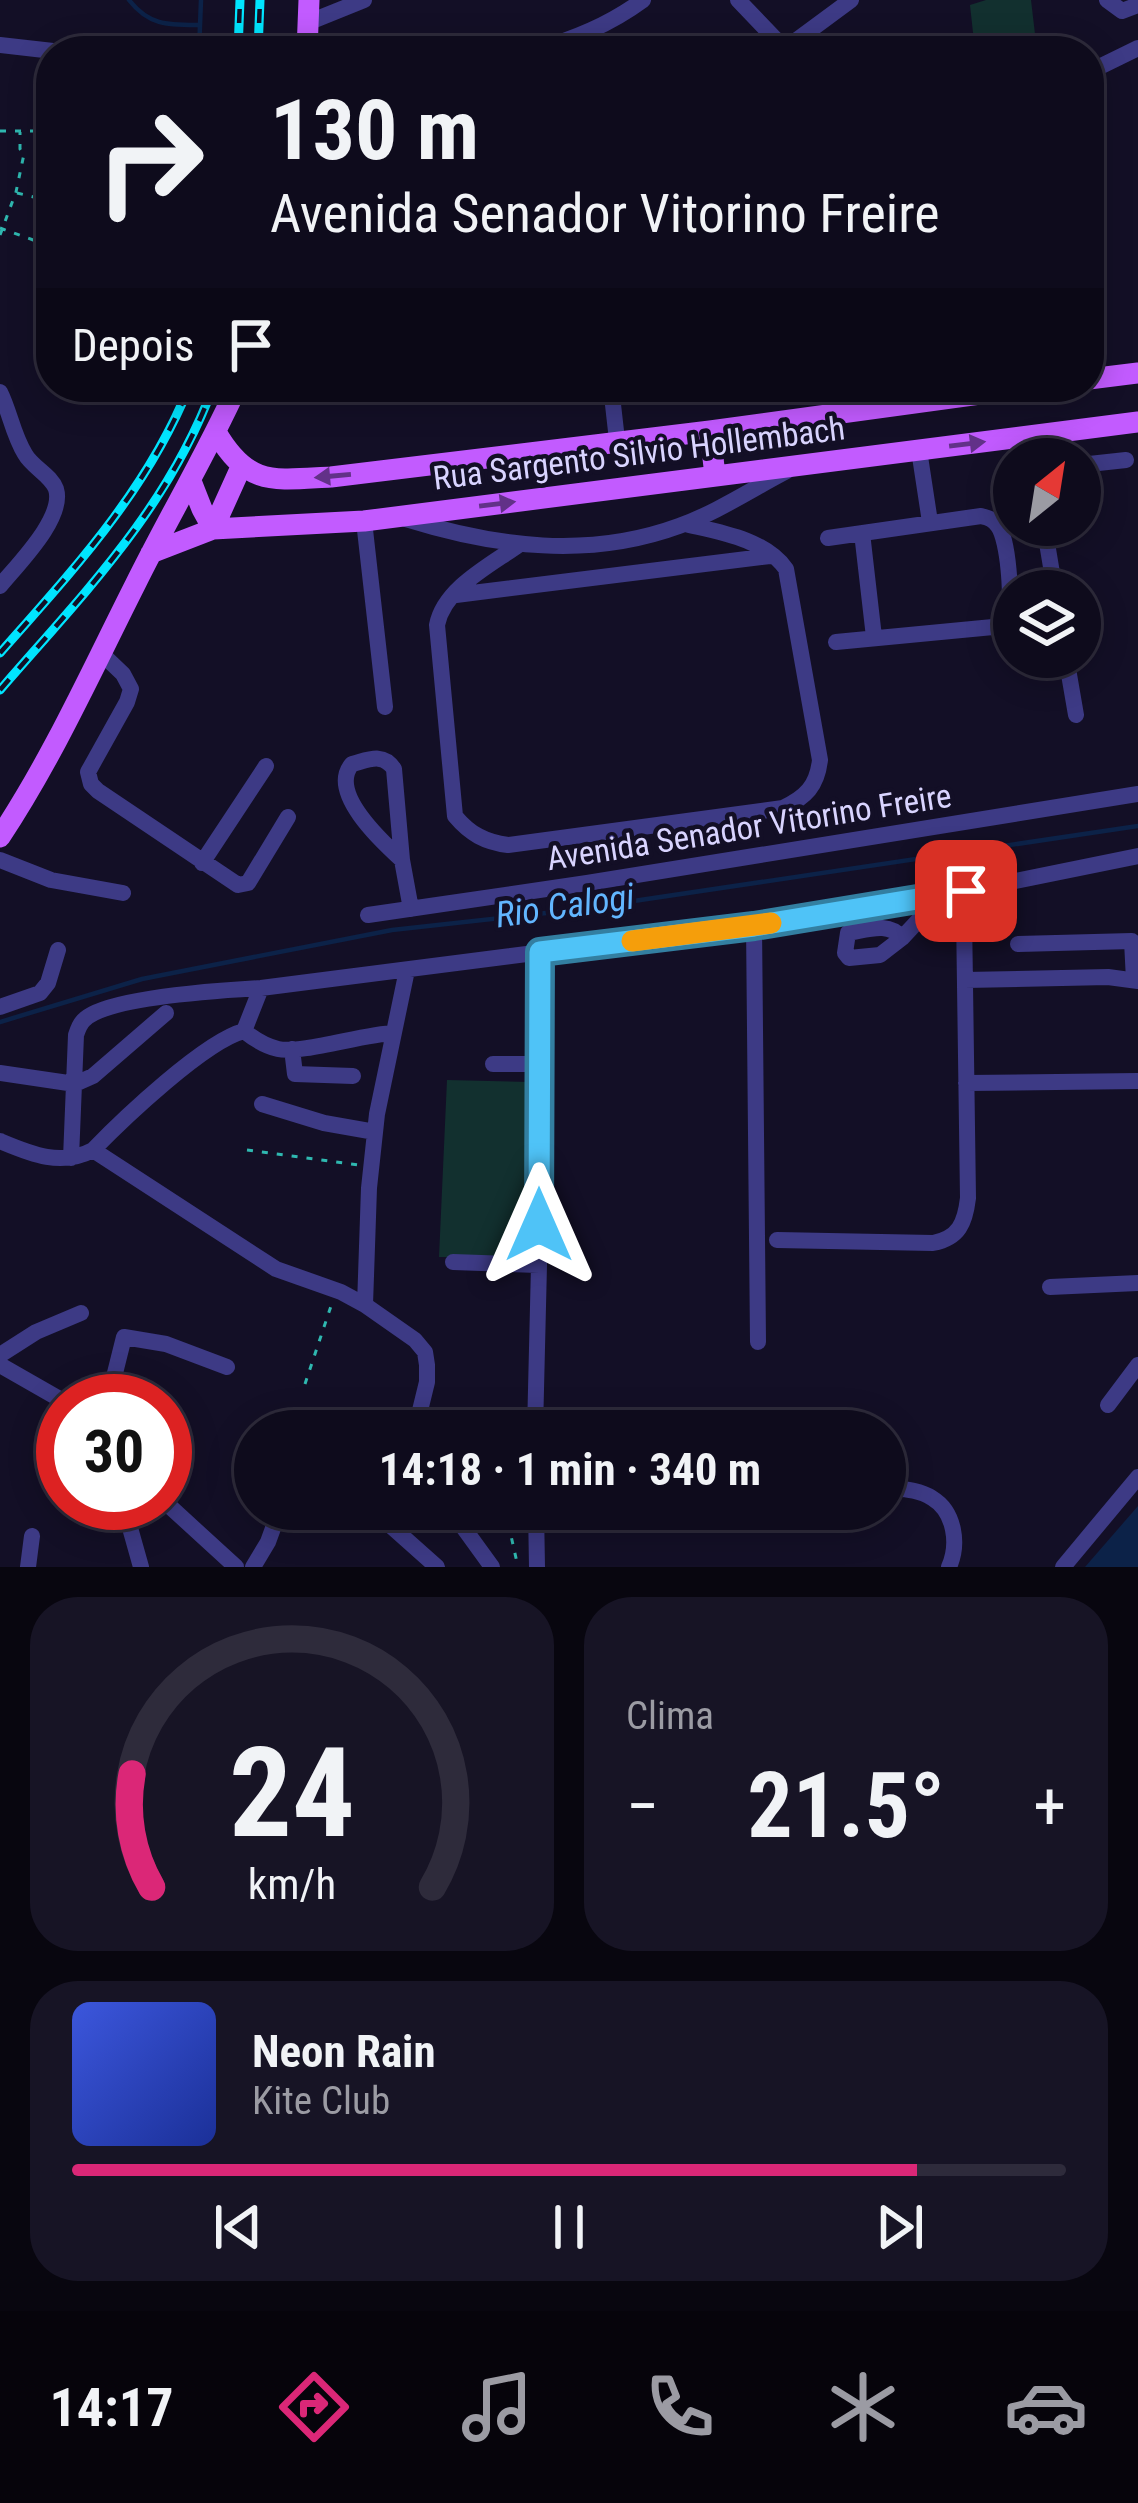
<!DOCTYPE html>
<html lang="pt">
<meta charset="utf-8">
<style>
:root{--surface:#0e0b1c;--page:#171425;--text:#f1f3f6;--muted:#9b9ba3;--line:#2e2b3b;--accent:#db2777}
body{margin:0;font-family:"Roboto Condensed",sans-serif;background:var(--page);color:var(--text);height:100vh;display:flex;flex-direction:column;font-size:45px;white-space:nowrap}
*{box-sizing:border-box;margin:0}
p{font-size:39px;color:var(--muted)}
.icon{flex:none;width:66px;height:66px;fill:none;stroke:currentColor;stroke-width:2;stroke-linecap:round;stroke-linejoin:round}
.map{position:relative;height:1567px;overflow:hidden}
.drawer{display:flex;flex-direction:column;gap:30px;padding:30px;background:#08060f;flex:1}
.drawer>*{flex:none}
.top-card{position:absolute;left:36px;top:36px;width:1068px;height:366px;border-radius:48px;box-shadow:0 6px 30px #0003,0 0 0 3px var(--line);background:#0e0b1c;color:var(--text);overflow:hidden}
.needle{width:78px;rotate:30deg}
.buttons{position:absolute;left:993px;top:438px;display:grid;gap:24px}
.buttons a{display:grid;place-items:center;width:108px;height:108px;border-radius:50%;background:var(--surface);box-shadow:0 6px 30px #0003,0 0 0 3px var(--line);font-size:60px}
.speed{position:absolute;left:36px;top:1374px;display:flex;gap:24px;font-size:60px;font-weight:700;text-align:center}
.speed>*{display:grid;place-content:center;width:156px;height:156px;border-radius:50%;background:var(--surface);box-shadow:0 6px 30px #0003,0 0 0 3px var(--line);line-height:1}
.speed .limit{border:18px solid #d22;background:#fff;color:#111}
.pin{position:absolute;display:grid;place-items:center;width:102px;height:102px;color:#fff;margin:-51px;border-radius:24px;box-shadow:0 6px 18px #0006}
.me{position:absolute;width:132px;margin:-66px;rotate:0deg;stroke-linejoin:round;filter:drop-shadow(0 0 9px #0008)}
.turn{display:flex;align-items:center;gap:42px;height:252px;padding:0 36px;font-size:54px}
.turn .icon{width:156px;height:156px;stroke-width:2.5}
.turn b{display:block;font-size:84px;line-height:102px}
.then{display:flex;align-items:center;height:114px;padding:0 36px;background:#0003;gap:24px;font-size:45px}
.big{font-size:90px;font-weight:700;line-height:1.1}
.drawer .card{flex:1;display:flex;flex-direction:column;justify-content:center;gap:18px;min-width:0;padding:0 42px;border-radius:48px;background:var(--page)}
.drawer .dial{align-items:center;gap:0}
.dial svg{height:312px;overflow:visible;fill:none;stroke:var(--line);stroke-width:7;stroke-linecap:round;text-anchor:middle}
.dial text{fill:var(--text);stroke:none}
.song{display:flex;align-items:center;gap:36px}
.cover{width:144px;height:144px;border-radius:18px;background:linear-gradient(135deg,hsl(230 70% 55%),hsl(230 70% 35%))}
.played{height:12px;border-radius:6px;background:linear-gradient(90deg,var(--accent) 85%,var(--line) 85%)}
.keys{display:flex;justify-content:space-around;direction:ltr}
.heat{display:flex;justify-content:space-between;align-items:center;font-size:66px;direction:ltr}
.drawer .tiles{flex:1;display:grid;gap:30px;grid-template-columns:1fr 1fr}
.card:last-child{grid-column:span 2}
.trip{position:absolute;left:234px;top:1410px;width:672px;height:120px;border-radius:60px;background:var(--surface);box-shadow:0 6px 30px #0003,0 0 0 3px var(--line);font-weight:700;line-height:120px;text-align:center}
.dock{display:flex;height:192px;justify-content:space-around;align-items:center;background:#06040b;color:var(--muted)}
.dock .icon{width:84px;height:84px}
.dock .on{color:var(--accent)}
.dock b{font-size:54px;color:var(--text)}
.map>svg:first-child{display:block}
.green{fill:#12302f}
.water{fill:#0c2248}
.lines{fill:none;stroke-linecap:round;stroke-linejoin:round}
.stream{stroke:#0c2248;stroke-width:4.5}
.path{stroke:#2fb8b0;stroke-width:3;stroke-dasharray:6 9;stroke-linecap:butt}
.minor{stroke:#3d3a85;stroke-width:16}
.major{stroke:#c25bff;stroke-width:21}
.rail-casing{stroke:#00e5ff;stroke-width:9}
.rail{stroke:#130f26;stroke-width:4.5;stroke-dasharray:14;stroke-linecap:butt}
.oneway{fill:#623188}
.route-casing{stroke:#337fa1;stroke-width:30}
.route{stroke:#4fc3f7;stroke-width:21}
.slow{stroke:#f59e0b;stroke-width:21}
.labels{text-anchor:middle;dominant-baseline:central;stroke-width:9;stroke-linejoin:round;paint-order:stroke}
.street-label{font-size:33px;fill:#d9d4ff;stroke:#130f26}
.water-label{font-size:36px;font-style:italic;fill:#62b6ff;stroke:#130f26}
</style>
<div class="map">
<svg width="1138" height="1567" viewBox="0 0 1138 1567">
<rect width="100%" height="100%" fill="#130f26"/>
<path class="green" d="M986 0H1031L1037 51H975L970 5Z
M447 1080 529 1082 527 1258 439 1257Z"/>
<path class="water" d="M1138 1506V1567H1085Z"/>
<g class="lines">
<path class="stream" d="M129 0C149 26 169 25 199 25
M199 51 201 0
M0 1022 142 979 392 930 573 910 1138 826"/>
<path class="path" d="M0 131H49
M17 193 51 201
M0 228 36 241
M0 235 16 192 24 154 20 149V132
M247 1150 359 1165
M305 1384 331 1306
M481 1415 485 1431
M505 1509 518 1567"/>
<path class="minor" d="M738 0 785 49
M1107 0 1122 11 1138 5
M307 23 364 0
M0 45 53 51
M533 51C574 39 609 25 643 0
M782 51 851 0
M1089 72 1138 48
M611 387 617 440
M0 392C10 412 13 435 25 454 32 467 51 475 56 489 65 518 17 565 0 586
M1033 436 1036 459
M919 450 930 522
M1080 465 1126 460
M406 519C496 547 589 559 679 526 716 513 752 489 787 471
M364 521 385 707
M1044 525 1055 591
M862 533 874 637
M828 538 981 516C989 518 993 519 998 526 1008 539 1013 599 1007 614 1003 623 1001 622 993 627L836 642
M520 544C491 565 444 588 437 625L455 816C470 834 485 842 508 845L783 808C806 797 817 786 820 760L786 569C765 539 719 532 685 524
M456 595 770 556
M101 653 123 674 131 689 127 702 88 772 91 784 98 791 238 885 248 883 288 817
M1066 657 1076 715
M0 860 51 880 123 893
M402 860C381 841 328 792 352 764 368 760 383 752 394 769L402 860 411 909
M202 863 266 766
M368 915 587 883 1138 794
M754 925 758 1342
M902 938C889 921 867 930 848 933L845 953 849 958 880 955 902 938 942 895
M1018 944 1132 941 1134 980
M965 980 1108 977 1138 981
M0 1007 40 993 48 983 58 950
M244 1031C254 1039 265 1046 278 1049 301 1054 364 1034 394 1033
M292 1049 295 1074 353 1076
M493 1064H538
M0 1073 75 1084 93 1076 166 1013
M966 1083 1138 1081
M262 1104 324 1123 375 1132
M0 1141C31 1154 61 1167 93 1150L276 1269 341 1292 365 1305 415 1340 425 1352 427 1365V1382L415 1431
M93 1150C123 1119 205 1041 244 1031L261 988
M71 1158 76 1035C78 1029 80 1023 85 1019 109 997 226 990 261 988L754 925 966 891 1138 856
M777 1240 933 1243C959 1238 965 1223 968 1198L964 914 966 891
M453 1262 539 1265
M1050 1287 1138 1283
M365 1305 369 1188 377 1114 407 970
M0 1355 36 1332 81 1313
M0 1365 63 1401
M108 1401 124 1337 166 1344 227 1367
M1108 1405 1138 1365
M535 1431 539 1265 540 952
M885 1487C900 1489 918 1489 932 1498 955 1512 959 1544 949 1567
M165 1502 236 1567
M123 1503 141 1567
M384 1509 391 1526 437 1567
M450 1509 492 1567
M536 1509 537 1567
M28 1567 32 1536
M253 1567 268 1542 280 1509
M1063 1567 1138 1477"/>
<path class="major" d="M307 51 309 0
M1089 379 1138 373
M710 431 715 476
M216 432C248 487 273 480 331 477L710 431 1032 387
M191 481 202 509 213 529
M213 529 241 467
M151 553 213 529 364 521 1138 422
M0 837C53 757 92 670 135 585 168 518 206 455 237 387"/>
<g class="rail-casing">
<path id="rail" d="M238 51 240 0
M258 51 260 0
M0 653C73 570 147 491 189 387
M0 690C83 594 168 509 213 387"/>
</g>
<use href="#rail" class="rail"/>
</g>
<defs><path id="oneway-solid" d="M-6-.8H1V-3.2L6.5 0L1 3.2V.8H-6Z" transform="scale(3)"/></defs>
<g class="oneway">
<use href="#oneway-solid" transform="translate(967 444) rotate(-7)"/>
<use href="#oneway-solid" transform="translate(333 476) rotate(175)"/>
<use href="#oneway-solid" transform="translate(497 504) rotate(-7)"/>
</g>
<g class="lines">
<g class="route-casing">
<path id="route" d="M539 1225 540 952 754 926 966 891"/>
</g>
<use href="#route" class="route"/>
<path class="slow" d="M632 941 771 923"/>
</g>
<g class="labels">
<g class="street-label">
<text transform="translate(639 453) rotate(-7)">Rua Sargento Silvio Hollembach</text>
<text transform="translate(749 827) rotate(-9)">Avenida Senador Vitorino Freire</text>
</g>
<g class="water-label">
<text transform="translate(565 906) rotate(-8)">Rio Calogi</text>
</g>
</g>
</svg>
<div class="buttons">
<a><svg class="needle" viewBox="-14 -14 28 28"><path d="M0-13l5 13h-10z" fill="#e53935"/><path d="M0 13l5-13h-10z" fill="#9b9ba3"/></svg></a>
<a><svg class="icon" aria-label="layers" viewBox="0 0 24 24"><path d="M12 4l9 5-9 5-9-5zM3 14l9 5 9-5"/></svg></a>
</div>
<div class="speed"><div class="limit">30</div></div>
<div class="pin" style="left:966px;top:891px;background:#d93025"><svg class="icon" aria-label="arrive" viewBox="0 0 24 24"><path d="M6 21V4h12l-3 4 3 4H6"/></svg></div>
<svg class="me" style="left:539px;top:1225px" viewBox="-20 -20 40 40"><path d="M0-17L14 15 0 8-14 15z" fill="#4fc3f7" stroke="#fff" stroke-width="4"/></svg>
<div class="trip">14:18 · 1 min · 340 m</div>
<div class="top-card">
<div class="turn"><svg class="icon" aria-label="right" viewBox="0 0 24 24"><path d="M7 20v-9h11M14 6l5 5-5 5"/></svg><div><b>130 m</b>Avenida Senador Vitorino Freire</div></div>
<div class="then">Depois<svg class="icon" aria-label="arrive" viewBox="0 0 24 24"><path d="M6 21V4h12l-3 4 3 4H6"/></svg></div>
</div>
</div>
<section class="drawer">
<div class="tiles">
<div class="card dial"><svg viewBox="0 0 100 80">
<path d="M14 69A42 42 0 1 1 86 69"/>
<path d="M14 69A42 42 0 0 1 9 40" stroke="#db2777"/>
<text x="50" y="56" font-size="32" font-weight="700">24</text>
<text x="50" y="72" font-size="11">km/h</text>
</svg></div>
<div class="card"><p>Clima</p>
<div class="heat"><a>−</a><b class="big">21.5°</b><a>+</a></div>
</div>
<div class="card">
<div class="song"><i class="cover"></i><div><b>Neon Rain</b><p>Kite Club</p></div></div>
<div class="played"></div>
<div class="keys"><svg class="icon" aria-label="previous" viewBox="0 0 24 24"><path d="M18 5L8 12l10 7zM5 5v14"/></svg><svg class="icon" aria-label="pause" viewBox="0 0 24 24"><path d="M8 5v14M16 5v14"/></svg><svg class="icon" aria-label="next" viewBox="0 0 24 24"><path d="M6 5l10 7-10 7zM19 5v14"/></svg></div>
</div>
</div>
</section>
<nav class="dock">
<b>14:17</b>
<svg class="icon on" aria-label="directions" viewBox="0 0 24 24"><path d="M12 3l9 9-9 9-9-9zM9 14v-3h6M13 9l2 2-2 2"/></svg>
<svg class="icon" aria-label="music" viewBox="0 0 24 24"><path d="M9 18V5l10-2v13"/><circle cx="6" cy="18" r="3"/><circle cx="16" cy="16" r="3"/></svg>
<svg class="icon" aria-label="phone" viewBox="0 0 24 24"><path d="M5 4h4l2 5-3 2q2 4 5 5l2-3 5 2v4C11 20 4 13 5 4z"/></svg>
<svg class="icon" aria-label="climate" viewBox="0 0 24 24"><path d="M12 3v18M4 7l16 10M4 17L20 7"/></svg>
<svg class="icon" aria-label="car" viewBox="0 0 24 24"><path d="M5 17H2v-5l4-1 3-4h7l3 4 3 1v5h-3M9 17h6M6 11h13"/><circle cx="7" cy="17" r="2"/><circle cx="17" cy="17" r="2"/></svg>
</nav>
